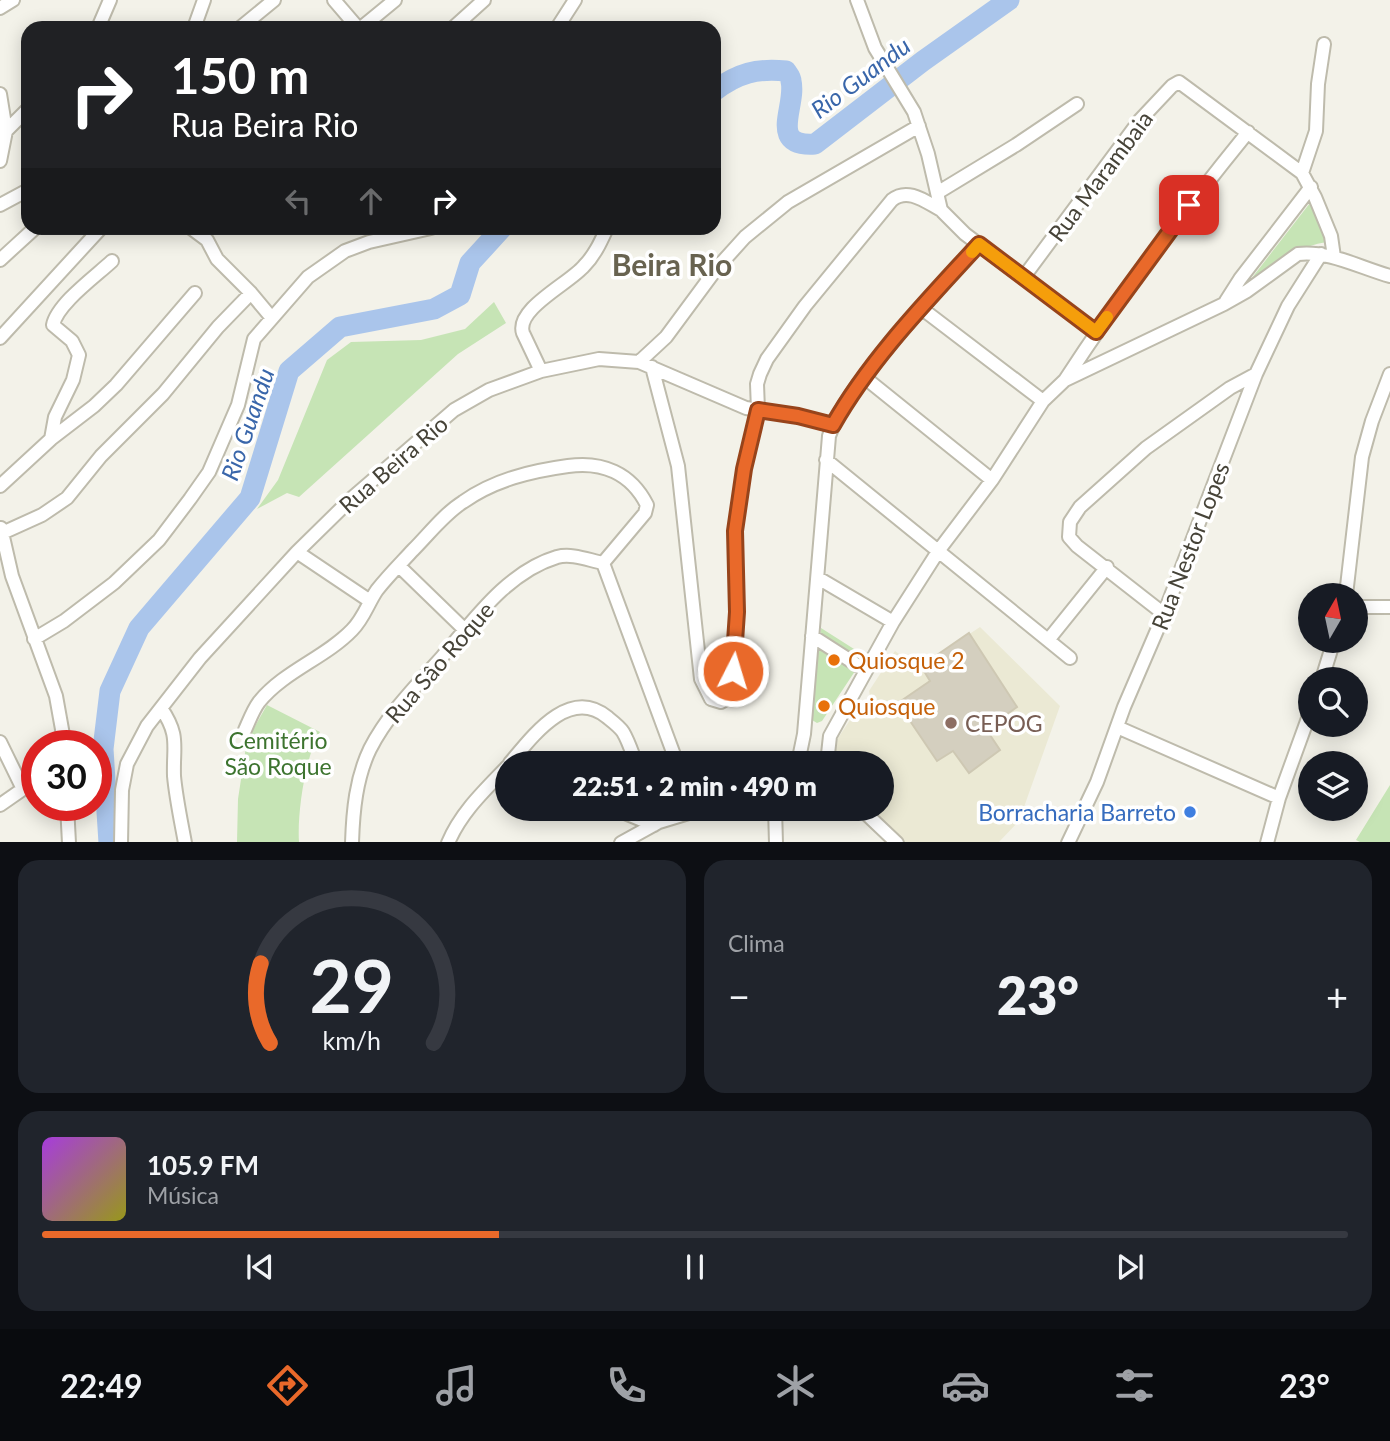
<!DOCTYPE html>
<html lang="pt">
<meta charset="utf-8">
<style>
:root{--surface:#171b24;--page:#20242c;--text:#f1f3f6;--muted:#9ea1a6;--line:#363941;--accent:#e9692a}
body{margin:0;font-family:Lato,sans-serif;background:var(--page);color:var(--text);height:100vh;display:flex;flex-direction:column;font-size:26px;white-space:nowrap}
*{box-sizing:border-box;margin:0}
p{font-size:23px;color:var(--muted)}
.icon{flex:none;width:38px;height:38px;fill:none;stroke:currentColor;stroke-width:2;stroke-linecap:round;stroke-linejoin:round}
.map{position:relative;height:842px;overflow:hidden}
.details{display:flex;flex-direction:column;gap:18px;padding:18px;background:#0d0f14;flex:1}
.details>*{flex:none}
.banner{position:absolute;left:21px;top:21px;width:700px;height:214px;border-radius:21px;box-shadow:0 4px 18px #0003;background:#202124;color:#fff;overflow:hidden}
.needle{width:46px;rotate:9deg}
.controls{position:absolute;left:1298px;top:583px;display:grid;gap:14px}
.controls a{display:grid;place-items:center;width:70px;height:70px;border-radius:50%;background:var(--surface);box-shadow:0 4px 18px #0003;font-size:35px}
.speed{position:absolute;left:21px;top:730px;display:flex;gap:14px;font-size:35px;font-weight:700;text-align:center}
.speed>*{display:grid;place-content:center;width:91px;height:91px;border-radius:50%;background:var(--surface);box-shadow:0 4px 18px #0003;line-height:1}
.speed .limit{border:10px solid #d22;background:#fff;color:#111}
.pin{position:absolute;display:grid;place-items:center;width:60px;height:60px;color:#fff;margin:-30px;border-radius:14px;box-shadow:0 4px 10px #0006}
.me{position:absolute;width:77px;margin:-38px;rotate:5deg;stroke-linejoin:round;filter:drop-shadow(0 0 5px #0008)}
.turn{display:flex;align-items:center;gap:24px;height:147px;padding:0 35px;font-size:32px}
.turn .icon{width:91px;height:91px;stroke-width:2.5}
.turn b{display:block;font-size:49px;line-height:60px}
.lanes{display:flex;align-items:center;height:66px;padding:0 35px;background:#0003;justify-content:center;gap:35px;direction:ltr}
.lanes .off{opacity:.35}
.big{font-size:52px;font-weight:800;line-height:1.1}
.details .card{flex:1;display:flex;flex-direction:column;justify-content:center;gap:10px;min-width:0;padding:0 24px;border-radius:21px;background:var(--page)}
.details .dial{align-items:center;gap:0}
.dial svg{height:182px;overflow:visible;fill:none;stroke:var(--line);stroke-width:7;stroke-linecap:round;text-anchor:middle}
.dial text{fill:var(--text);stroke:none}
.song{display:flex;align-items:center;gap:21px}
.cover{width:84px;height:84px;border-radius:10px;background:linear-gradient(135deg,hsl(280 70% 55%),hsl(60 70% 35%))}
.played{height:7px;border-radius:4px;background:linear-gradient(90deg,var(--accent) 35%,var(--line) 35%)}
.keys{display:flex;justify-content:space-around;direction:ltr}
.heat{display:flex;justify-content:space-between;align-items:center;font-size:38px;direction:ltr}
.details .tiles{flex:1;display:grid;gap:18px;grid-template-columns:1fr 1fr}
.card:last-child{grid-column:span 2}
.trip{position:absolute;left:495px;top:751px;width:399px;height:70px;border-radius:35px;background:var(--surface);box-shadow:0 4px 18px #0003;font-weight:800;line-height:70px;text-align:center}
.dock{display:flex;height:112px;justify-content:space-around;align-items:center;background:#090b0e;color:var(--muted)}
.dock .icon{width:49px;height:49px}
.dock .current{color:var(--accent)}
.dock b{font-size:32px;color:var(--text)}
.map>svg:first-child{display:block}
.education{fill:#ebe9d4}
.green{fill:#c6e4b5}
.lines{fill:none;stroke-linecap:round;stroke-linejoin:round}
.river{stroke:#aac5eb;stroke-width:21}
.building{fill:#d4cfbf;stroke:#cec8b3;stroke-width:2}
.minor-casing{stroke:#bebbac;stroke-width:16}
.minor{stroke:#fff;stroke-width:12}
.route-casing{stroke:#97441b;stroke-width:18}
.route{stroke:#e9692a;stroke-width:12}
.slow{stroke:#f59e0b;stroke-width:12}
.food-dot{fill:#e8710a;stroke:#fff;stroke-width:2.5}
.education-dot{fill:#8d6e63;stroke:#fff;stroke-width:2.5}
.shop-dot{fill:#3f7fe0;stroke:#fff;stroke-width:2.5}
.labels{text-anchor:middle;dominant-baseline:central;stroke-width:7;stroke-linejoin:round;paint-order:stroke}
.street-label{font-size:23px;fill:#464338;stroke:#fff}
.food-label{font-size:23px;fill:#c56008;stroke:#fff;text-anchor:start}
.education-label{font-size:23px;fill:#785e54;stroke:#fff;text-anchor:start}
.park-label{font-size:23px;fill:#3d742f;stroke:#fff}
.shop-label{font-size:23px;fill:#366cbe;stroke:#fff;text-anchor:end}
.water-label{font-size:24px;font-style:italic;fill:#3966aa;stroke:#fff}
.district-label{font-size:30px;font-weight:bold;fill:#686350;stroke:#fff}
</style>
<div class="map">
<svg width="1390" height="843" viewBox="0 0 1390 843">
<rect width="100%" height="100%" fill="#f3f2e9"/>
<path class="education" d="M980 627 1060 706 1019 821 999 842H902L865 809 882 808V763H834L838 738 858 708 871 701 869 691 895 651 918 668Z"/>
<path class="green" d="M1316 201 1328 242C1298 245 1273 267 1248 283L1310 203Z
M494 302 506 323 458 354 299 497 287 493 257 509 278 480 327 360 351 342 421 340 465 329Z
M821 628 865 656 822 721 817 723 812 720 811 712Z
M267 705 320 732C305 757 297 814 299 842H237L238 799 247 740Z
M1390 785V842H1360L1356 840Z"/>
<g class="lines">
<path class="river" d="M714 91C738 73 757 68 786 71 788 74 791 77 791 81 797 106 767 147 815 144L923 61 1009 0
M109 843 103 749 110 691 139 628 250 498 289 371 340 327 434 309 460 295 470 263 502 228"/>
</g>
<path class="building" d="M969 633 1017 707 986 729 1000 750 969 773 953 751 937 761 898 703 930 681 921 666Z"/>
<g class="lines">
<g class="minor-casing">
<path id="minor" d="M334 0 358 28
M857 0 875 48 914 112 928 154 941 210 965 234 1096 332
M0 8 13 0
M98 28 110 0
M194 28 204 0
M240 28 274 0
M361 28 395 0
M453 28 484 0
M557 28 575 0
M0 94 6 131 0 161
M6 131 28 109
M1302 173 1316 131 1318 84 1324 44
M937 193 1016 145 1077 104
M0 205 28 190
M191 228 207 240 217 259 251 293 271 317
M0 260 35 228
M1023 278 1140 120 1172 86 1179 82 1302 173 1315 197 1331 236 1334 257
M1226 301 1240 279 1311 187
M921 308 1043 401
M0 338 101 228
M639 362 666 337 717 268 745 237 788 202 919 126
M652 367 678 466 701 679 711 699 721 702 729 697 731 687 737 612 735 531 744 469 758 410 757 384 760 374 767 359 805 306 892 200C908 187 926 202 941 210
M541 371 523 333C515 309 570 283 584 266 595 255 601 241 607 228
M864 377 992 480
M1065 380C1121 294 1183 212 1248 132
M51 439 55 417 73 380 79 355 72 341 53 325C57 304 96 276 112 261
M826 460 1070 658
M0 486 51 439 94 406 116 385 195 293
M1 528 12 576 56 696 65 746
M0 534 42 515 67 498 101 456 163 394 218 327 251 293
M297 552 370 601
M603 563 677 763
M399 566 465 630
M818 578 893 622
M1346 595 1362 457 1372 421 1390 374
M1356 607H1390
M1164 614 1077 546 1069 537 1070 522 1080 507 1146 448 1230 388 1256 374
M812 636 865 670
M34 639 64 621 114 583 159 540 190 499 209 472 238 405 254 339 308 277 345 251 369 242 431 228
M1049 639 1107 567
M1322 679 1334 640
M161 708C180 736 173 745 174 776 176 798 181 821 185 843
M1117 727 1279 798
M245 730C249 721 253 710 259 702 284 671 325 658 352 630 364 618 368 603 377 590 388 576 401 563 413 550 429 534 444 514 463 502 494 480 531 471 568 466 602 461 631 473 647 505L645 513 603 563
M0 742 23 789
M510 763C532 737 569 686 607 717 612 721 620 727 623 732 629 742 632 753 636 763
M798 763 804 734 808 687 829 436C841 402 866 374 889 346 918 311 948 278 979 244
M827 763 830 736 893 622 939 550 992 480 1043 401 1065 380 1224 304 1247 291 1298 254C1328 250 1361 268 1390 276
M0 805 23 789 37 787
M67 805 69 843
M613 808 654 825
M654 808 659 822
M775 808 776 843
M860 808 897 843
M121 843 122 790 127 764 147 726 200 658 297 552 352 498 454 410 489 390 541 371 599 359 639 362 746 408 798 416 833 425
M352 843C353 811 356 778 370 749 388 714 416 686 442 657 474 620 507 572 557 557 572 553 588 560 603 563
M448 843C461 812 485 790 508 766
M621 843 659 822 705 808
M1068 843 1097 782 1124 707 1164 614 1256 374 1288 306 1321 254
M1267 843 1279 798 1311 710"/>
</g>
<use href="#minor" class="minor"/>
</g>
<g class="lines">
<g class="route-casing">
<path id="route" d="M733 671 737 612 735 531 744 469 758 410 798 416 833 425C871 358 927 301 979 244L1096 332 1189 205"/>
</g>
<use href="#route" class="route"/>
<path class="slow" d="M972 252 979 244 1096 332 1107 317"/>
</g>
<g class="food-dot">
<circle cx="834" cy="660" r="7"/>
<circle cx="824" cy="706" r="7"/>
</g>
<circle class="education-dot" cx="951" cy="723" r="7"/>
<circle class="shop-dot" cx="1190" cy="812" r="7"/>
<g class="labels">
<g class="street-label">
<text transform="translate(1100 176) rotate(-53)">Rua Marambaia</text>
<text transform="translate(393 464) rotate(-41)">Rua Beira Rio</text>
<text transform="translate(1190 546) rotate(-69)">Rua Nestor Lopes</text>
<text transform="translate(439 662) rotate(-49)">Rua Sâo Roque</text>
</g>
<g class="food-label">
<text x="848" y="660">Quiosque 2</text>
<text x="838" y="706">Quiosque</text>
</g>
<g class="education-label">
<text x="965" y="723">CEPOG</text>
</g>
<g class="park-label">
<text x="278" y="740">Cemitério<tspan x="278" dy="26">São Roque</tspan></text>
</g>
<g class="shop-label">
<text x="1176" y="812">Borracharia Barreto</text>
</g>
<g class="water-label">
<text transform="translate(860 77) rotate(-37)">Rio Guandu</text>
<text transform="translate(247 424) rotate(-71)">Rio Guandu</text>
</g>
<g class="district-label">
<text x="672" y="264">Beira Rio</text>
</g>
</g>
</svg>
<div class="controls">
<a><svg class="needle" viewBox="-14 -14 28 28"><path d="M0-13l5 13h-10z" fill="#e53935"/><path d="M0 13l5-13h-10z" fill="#9ea1a6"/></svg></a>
<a><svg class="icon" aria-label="search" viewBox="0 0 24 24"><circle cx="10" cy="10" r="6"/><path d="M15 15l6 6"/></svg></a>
<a><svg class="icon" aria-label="layers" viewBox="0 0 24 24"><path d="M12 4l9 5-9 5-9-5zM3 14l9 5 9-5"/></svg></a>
</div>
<div class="speed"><div class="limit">30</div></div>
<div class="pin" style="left:1189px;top:205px;background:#d93025"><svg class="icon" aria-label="arrive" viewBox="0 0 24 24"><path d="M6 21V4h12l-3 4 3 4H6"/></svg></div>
<svg class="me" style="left:733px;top:671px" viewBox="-20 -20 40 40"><circle r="17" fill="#e9692a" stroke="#fff" stroke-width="3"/><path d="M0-11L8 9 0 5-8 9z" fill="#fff"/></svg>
<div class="trip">22:51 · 2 min · 490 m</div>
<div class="banner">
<div class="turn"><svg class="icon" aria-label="right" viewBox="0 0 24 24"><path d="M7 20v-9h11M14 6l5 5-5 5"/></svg><div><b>150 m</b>Rua Beira Rio</div></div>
<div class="lanes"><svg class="icon off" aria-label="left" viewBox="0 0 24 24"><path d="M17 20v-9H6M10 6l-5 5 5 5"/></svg><svg class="icon off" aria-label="ahead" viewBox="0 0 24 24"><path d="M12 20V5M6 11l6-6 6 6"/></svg><svg class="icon" aria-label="right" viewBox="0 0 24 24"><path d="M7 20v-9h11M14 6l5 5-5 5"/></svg></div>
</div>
</div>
<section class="details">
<div class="tiles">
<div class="card dial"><svg viewBox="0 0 100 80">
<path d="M14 69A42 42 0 1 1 86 69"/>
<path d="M14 69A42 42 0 0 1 10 34" stroke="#e9692a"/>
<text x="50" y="56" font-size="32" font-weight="700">29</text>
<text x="50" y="72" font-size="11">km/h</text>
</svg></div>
<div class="card"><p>Clima</p>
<div class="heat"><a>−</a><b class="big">23°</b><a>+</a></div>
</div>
<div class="card">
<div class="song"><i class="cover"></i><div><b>105.9 FM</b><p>Música</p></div></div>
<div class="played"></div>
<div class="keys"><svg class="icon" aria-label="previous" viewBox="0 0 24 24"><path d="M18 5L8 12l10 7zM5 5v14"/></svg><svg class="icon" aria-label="pause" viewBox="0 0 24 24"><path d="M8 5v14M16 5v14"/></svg><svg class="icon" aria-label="next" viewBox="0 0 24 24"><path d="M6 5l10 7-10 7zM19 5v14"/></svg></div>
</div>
</div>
</section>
<nav class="dock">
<b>22:49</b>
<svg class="icon current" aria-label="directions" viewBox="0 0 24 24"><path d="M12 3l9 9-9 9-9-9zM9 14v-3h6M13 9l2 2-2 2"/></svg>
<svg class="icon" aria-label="music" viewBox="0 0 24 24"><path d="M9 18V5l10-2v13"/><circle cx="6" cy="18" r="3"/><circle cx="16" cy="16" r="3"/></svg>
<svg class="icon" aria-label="phone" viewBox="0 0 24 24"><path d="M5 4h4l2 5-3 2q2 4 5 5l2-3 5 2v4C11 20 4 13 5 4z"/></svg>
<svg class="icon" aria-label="climate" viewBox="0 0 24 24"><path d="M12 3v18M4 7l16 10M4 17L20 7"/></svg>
<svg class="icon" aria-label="car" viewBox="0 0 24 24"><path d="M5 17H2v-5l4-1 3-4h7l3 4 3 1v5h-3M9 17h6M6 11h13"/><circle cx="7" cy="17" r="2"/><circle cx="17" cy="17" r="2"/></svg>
<svg class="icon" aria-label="filters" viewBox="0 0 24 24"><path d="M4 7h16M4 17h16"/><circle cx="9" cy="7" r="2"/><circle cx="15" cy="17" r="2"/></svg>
<b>23°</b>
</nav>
